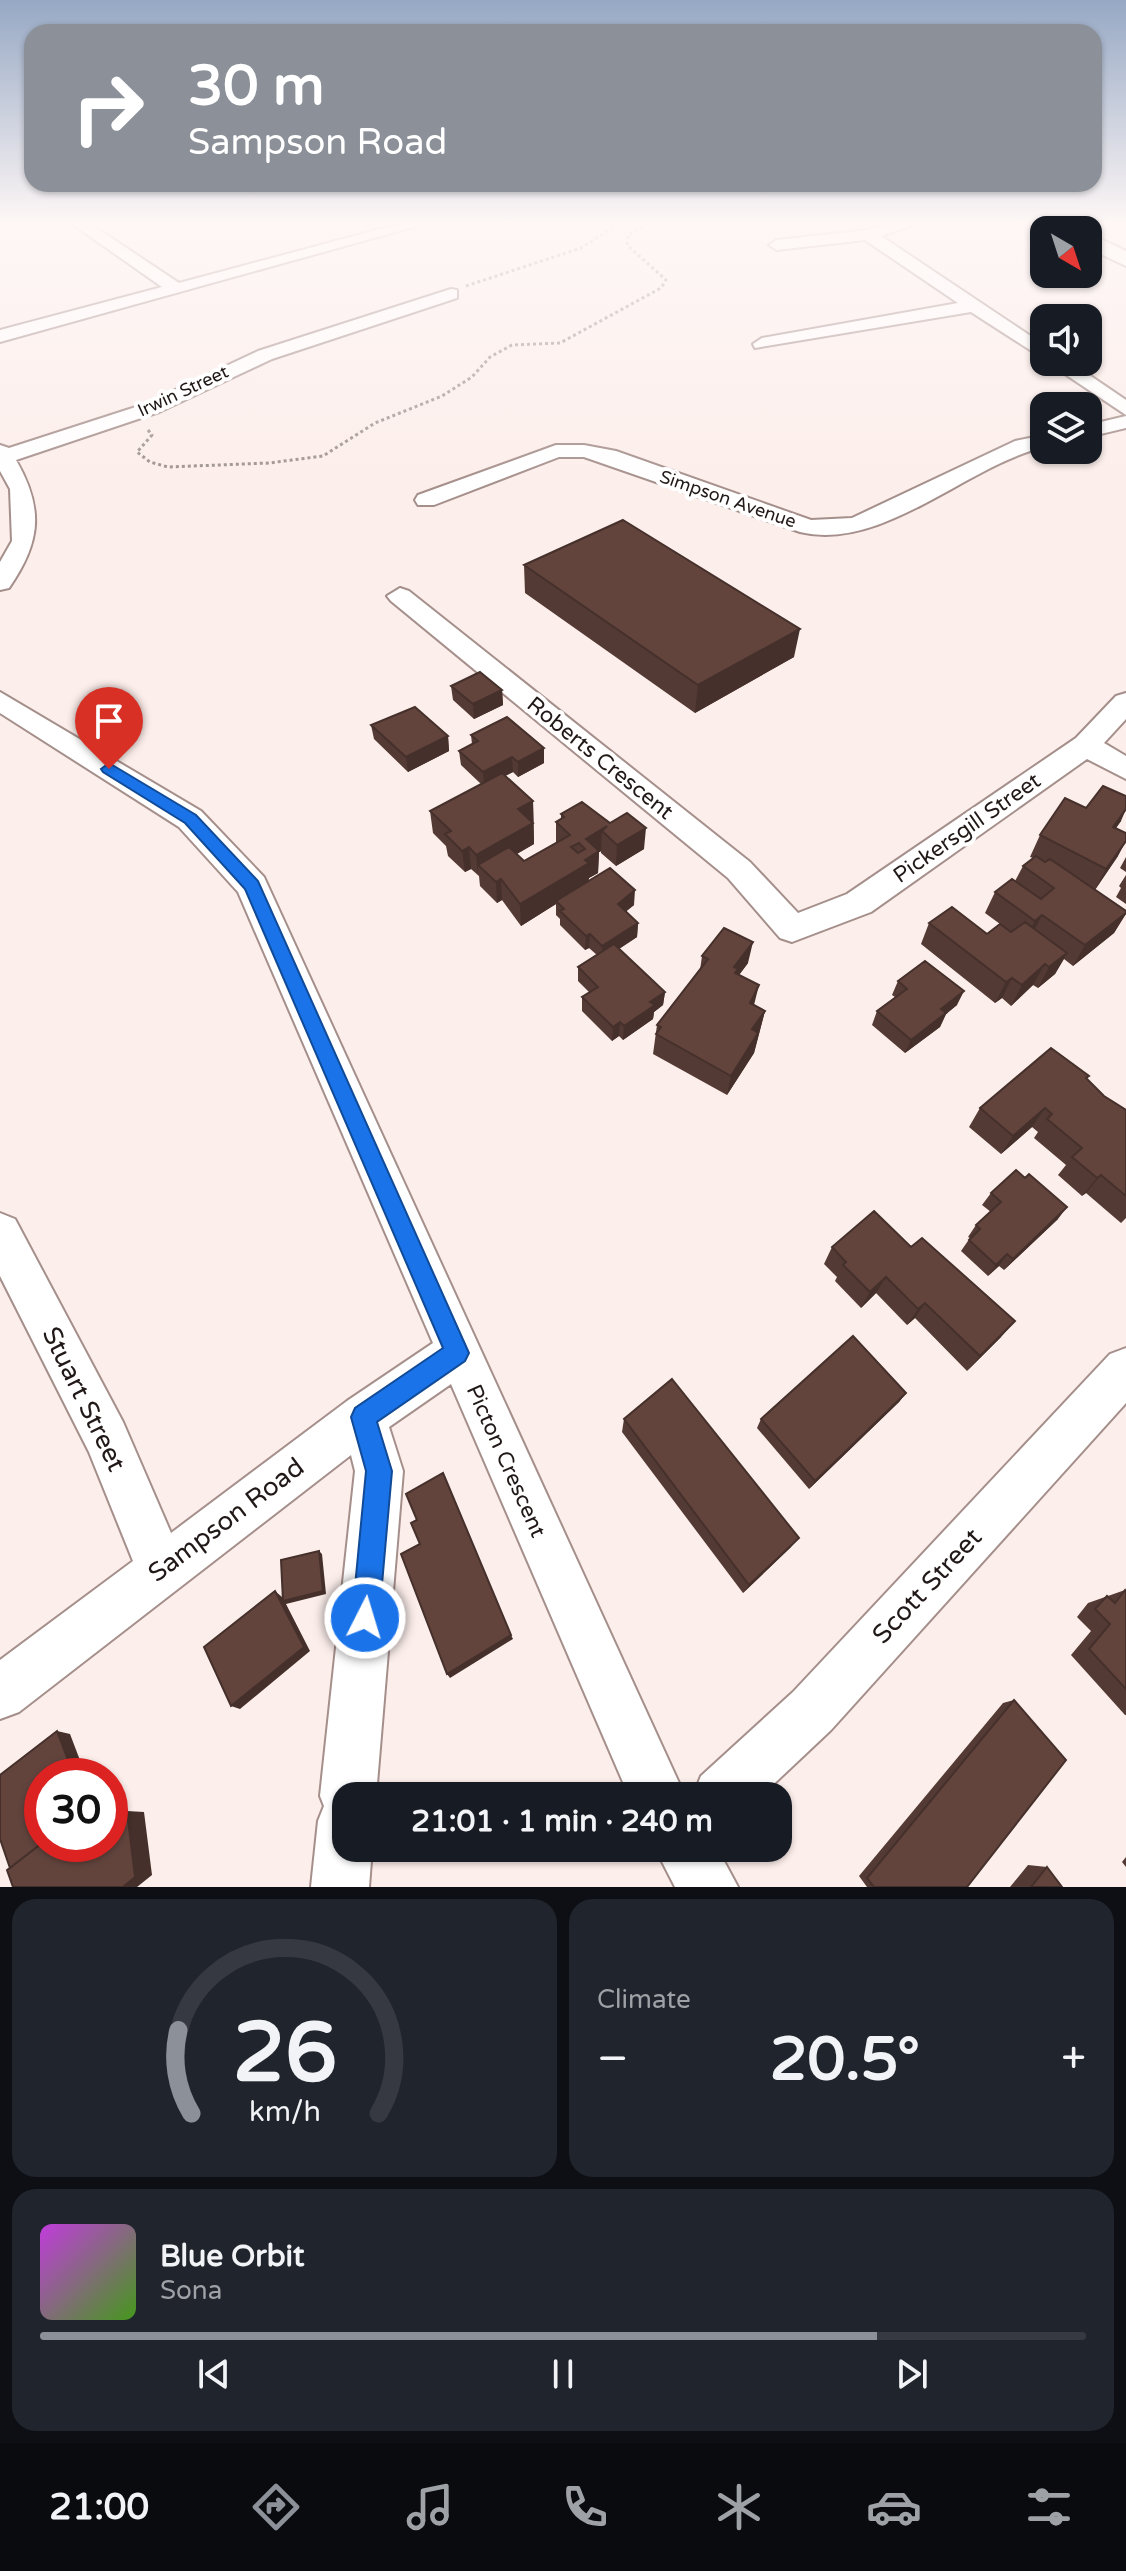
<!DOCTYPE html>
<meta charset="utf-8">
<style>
:root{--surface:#171b24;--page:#20242c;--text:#f1f3f6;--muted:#9ea1a6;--line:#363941;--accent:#8c9099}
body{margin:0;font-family:"Varela Round",sans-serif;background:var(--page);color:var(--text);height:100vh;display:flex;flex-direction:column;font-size:30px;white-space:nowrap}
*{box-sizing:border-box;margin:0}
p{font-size:26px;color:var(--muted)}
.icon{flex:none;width:44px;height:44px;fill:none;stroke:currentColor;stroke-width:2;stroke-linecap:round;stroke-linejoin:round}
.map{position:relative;height:1887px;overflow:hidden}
.side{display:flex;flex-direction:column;gap:12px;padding:12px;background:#0d0f14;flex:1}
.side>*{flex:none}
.hud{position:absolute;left:24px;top:24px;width:1078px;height:168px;border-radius:24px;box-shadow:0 2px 6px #0004;background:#8c9099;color:#fff;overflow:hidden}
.needle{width:52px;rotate:141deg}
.fabs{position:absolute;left:1030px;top:216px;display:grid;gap:16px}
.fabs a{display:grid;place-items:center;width:72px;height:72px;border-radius:16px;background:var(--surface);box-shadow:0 2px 6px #0004;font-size:40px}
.speed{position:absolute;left:24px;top:1758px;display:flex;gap:16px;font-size:40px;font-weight:700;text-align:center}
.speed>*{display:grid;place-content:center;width:104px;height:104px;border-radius:50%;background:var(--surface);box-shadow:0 2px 6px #0004;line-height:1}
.speed .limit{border:12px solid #d22;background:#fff;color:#111}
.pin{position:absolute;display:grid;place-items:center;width:68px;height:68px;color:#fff;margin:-82px -34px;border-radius:50% 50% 50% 0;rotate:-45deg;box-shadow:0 0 8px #0007}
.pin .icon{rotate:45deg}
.me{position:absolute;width:88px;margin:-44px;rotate:5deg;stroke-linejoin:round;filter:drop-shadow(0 0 6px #0008)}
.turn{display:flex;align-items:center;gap:28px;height:168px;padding:0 32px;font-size:36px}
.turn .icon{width:104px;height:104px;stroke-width:2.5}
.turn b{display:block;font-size:56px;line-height:68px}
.big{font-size:60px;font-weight:700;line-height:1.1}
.side .widget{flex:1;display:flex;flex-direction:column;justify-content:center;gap:12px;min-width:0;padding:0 28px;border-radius:24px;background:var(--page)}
.side .dial{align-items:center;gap:0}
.dial svg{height:208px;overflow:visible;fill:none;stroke:var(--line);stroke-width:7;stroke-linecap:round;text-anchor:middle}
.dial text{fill:var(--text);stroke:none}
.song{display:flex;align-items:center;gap:24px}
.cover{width:96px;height:96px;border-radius:12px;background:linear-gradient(135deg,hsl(290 70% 55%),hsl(100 70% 35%))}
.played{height:8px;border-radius:4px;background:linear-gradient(90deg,var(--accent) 80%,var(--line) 80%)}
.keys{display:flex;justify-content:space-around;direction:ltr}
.heat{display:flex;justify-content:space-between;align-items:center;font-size:44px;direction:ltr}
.side .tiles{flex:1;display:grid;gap:12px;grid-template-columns:1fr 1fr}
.widget:last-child{grid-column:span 2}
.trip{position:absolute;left:332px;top:1782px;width:460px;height:80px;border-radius:24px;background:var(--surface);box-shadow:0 2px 6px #0004;font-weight:700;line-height:80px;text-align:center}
.tabs{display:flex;height:128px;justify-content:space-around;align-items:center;background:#090b0e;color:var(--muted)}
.tabs .icon{width:56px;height:56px}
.tabs .on{color:var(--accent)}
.tabs b{font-size:36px;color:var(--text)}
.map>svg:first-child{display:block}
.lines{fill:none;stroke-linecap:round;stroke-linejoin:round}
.street-casing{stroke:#a58f8b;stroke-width:4}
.secondary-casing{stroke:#a58f8b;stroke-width:4}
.path{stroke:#9c918e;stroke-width:3;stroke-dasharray:3 3;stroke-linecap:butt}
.street{fill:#fff;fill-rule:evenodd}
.secondary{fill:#fff;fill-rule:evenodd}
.wall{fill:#543a34}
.shaded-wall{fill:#45302b}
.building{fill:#62443d;stroke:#45302b;stroke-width:2;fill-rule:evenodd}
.route{fill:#1a73e8;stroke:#114b97;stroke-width:2}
.labels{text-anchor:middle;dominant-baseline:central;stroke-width:8;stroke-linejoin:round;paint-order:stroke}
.far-street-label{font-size:18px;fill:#211917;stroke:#fff}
.street-label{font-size:22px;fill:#211917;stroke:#fff}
.near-street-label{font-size:26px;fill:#211917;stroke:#fff}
</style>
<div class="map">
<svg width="1126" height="1887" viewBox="0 0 1126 1887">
<rect width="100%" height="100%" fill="#fceeeb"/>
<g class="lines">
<g class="street-casing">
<path id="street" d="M68 221H86L179 283 410 221H435L0 342V330L162 287Z
M900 221H925L881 236 1044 345V359L971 312 755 348 753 344 762 338 958 303 865 240 777 250 769 245 777 240 867 230Z
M451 289 457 290V298L272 359 159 412 16 460C44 509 41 542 9 588L0 590V562L12 541 10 489 0 471V445L9 448 145 404 258 351Z
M1047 362H1070L1126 400V415Z
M1126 416V428L1088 437V425Z
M1044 435V447C966 466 882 552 800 532L584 457H559L434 505H418L415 500 418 495 556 445H584L616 451 811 520 852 518 1015 441Z
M400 588 409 591 750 862 798 913 847 894 1076 738 1116 696 1126 693V719L1104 743 1126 756V779L1087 759 871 912 792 942 780 938 728 878 391 601 387 596Z
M0 692 201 811 264 877 685 1796H629L451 1384 389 1427 403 1471 376 1796H346V1848H372L369 1887H311L318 1821 324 1806 320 1796 355 1471 351 1455 19 1712 0 1719V1660L133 1561 89 1452 0 1276V1213L15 1219 123 1422 171 1533 347 1401 433 1343 238 892 179 827 0 713Z
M1126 1348V1403L831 1730 761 1796H693L701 1776 793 1692 1110 1354Z
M655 1848H717L738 1887H675Z"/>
</g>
<g class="secondary-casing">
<path id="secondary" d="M1044 221H1069L1081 230H1056Z
M1088 233 1126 251V266L1088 248Z"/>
</g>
<path class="path" d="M466 286 581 248 623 221
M148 430 152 435 137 452 150 462 168 467 269 463 323 456 375 423 442 396 472 377 490 357 512 345 560 343 661 288 666 280 627 245 628 235 652 221"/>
<use href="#street" class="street"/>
<use href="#secondary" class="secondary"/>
</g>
<path class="wall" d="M524 565 794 657 695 713 525 593Z
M451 686 502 690 503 705 474 719 453 700Z
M371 725 448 736 449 751 408 772 374 739Z
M471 735 544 748V763L518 777 513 772 505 776 533 801 534 844 517 854 524 861 556 844V822L561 819V814L644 849 616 866 601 853V851L599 852 598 873 589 878 588 881 634 905 626 911 638 923 637 937 619 949 665 992 663 1005 654 1012 653 1019 623 1040 619 1036 612 1041 582 1011V997L589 992 578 981V967L597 955 589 948 585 950 560 925V919L556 915V904L521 926 502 900 497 903 480 886 479 876 471 869 465 872 448 856 446 846 433 833 430 811 481 784 461 765 459 751 472 744Z
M1086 808 1121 821 1116 828 1118 856 1095 890 1126 911V914L1114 933 1073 966 1064 959 1055 974 1038 988 1033 985 1011 1006 1002 998 995 1003 921 944 929 923 987 934 1011 932 985 913 995 892 1015 881 1023 866 1033 858 1030 857 1040 835Z
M1126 857V872L1120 868Z
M1126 875V904L1116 897 1121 888 1119 886Z
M702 956 748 963 739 975 754 1005 765 1011 754 1053 727 1095 653 1054 657 1025 700 970Z
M898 981 957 1005 946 1014 940 1027 905 1053 872 1025 877 1011 895 997 892 995Z
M1089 1076 1087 1079 1104 1096 1126 1110V1218L1121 1223 1086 1193 1082 1196 1058 1175 1066 1165 1034 1138 1038 1132 1032 1127 1001 1154 969 1127 980 1108Z
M991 1193 1058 1219 1004 1270 999 1266 988 1276 961 1251 970 1238 968 1237 976 1225 991 1212 982 1205Z
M832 1247 1001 1337 967 1371 915 1318 907 1325 876 1293 861 1308 835 1281 837 1277 824 1264Z
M906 1393 899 1402 809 1489 757 1428 761 1419Z
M624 1419 791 1547 743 1593 622 1432Z
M1125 1590 1126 1592V1715H1125L1071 1655 1091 1631 1077 1617 1088 1603Z
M1014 1700 967 1887H867L859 1876 1003 1703Z
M1126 1857V1867L1122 1862Z
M1028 1865 1047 1867 1062 1887H1010Z"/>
<path class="shaded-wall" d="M800 629 794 657 695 713 698 685Z
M502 690 503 705 474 719 473 704Z
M448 736 449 751 408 772 406 757Z
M544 748V763L518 777V762Z
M512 757 513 772 484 787 483 772Z
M533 801 534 844 485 872 478 865V876L476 855 518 809Z
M1126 809 1121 821 1101 849 1113 827Z
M607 826 602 831 601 851 599 852 598 873 589 878 588 885 556 901V904L521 926 520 904 585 866 586 839Z
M646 828 644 849 616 866 617 845Z
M1126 841 1118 856 1094 891 1106 869Z
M469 847 471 869 465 872 462 851Z
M501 879 502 900 497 903 496 882Z
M635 890 634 905 617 919 618 904Z
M1126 913 1114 933 1073 966 1085 945Z
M1042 915 1031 936 1024 942 1035 921Z
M638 923 637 937 602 960V946Z
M590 934 589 948 585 950 586 936Z
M753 942 748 963 736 979 734 967Z
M1067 953 1055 974 1038 988 1049 967Z
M1045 964 1033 985 1011 1006 1022 985Z
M1012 978 1002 998 995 1003 1006 982Z
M759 985 754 1005 750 1003Z
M964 991 957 1005 946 1014 940 1027 905 1053 911 1040 941 1009Z
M665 992 663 1005 654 1012 653 1019 623 1040 624 1026 650 1002Z
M765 1011 754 1053 727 1095 731 1076 752 1029Z
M620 1022 619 1036 612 1041 613 1027Z
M1045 1108 1032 1127 1001 1154 1013 1136Z
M1101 1175 1086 1193 1082 1196 1097 1178Z
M1067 1207 1058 1219 1004 1270 1013 1259Z
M1007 1254 999 1266 988 1276 996 1265Z
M886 1277 876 1293 861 1308 870 1292Z
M925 1303 915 1318 907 1325 918 1309Z
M1015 1321 1001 1337 967 1371 980 1356Z
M906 1393 899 1402 809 1489 815 1481Z
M799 1538 791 1547 743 1593 749 1585Z
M319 1551 322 1554 326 1594 286 1604 310 1651 240 1709 231 1706 275 1591 282 1597Z
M511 1635 513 1639 450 1678 447 1674Z
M57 1731 70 1734 86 1776H74Z
M127 1811 144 1812 152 1875 137 1887H123Z"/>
<path class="building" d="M623 520 800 629 698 685 524 565Z
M480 672 502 690 473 704 451 686Z
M415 707 448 736 406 757 371 725Z
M507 717 544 748 518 762 512 757 483 772 459 751 478 741 471 735Z
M502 773 533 801 518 809 533 823 476 855 469 847 462 851 445 834 451 831 430 811Z
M1103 786 1126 796V809L1113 827 1126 833V841L1106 869 1040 835 1065 798 1086 808Z
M582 802 610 823 627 813 646 828 617 845 602 831 607 826 586 839 599 851 585 860 589 863 520 904 501 879 496 882 478 865 509 847 524 861 570 835 556 822 564 817 561 814ZM579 843 585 849 578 853 571 847Z
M1036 856 1045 862 1050 859 1126 911V913L1085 945 1042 915 1035 921 995 892 1012 879 1041 899 1054 888 1023 866Z
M610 868 635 890 618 904 638 923 602 946 590 934 586 936 560 911 564 909 556 901Z
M952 907 987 934 1000 924 1011 932 1025 922 1067 953 1049 967 1045 964 1022 985 1012 978 1006 982 929 923Z
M724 928 753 942 734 967 738 969 735 973 759 985 750 1003 765 1011 752 1029 758 1033 731 1076 656 1034 661 1027 657 1025 708 959 702 956Z
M614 944 665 992 650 1002 655 1005 624 1026 620 1022 613 1027 582 997 598 987 578 967Z
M925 961 964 991 941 1009 946 1013 911 1040 877 1011 907 989 898 981Z
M1051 1048 1089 1076 1086 1078 1104 1096 1126 1110V1196L1101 1175 1097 1178 1072 1157 1082 1148 1047 1119 1052 1114 1045 1108 1013 1136 980 1108Z
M1016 1170 1025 1178 1029 1174 1067 1207 1013 1259 1007 1254 996 1265 969 1240 980 1229 976 1225 1001 1202 991 1193Z
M874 1211 911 1247 922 1238 1015 1321 980 1356 925 1303 918 1309 886 1277 870 1292 843 1265 846 1262 832 1247Z
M853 1336 906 1393 815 1481 761 1419Z
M672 1379 799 1538 749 1585 624 1419Z
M443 1473 511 1635 447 1674 401 1554 420 1544 411 1523 417 1520 406 1494Z
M319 1551 323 1591 283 1601 281 1560Z
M1125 1590 1126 1592V1689L1089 1649 1110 1624 1095 1609 1107 1596 1115 1603Z
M275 1591 304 1647 231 1706 204 1647Z
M1014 1700 1066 1760 967 1887H874L867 1878Z
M57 1731 74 1776H42V1843L10 1868 0 1839V1775Z
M127 1811 135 1877 123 1887H13L7 1870 42 1843V1844H80L81 1848 86 1844H110V1825Z
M1047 1867 1062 1887H1031Z"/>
<linearGradient id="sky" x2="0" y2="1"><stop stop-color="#96a8c4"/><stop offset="0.46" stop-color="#fef7f6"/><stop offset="1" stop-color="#fef7f6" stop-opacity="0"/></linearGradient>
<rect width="1126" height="485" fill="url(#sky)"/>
<path class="route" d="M109 763 196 815 258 881 469 1353 465 1361 377 1422 392 1471 379 1618 375 1628 365 1632 356 1628 352 1618 366 1471 351 1417 355 1408 443 1348 245 889 185 823 103 772 101 769Z"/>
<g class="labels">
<g class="far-street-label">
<text transform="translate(183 391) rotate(-25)">Irwin Street</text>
<text transform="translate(728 499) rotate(19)">Simpson Avenue</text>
</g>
<g class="street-label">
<text transform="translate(600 758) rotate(39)">Roberts Crescent</text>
<text transform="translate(967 828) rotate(-35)">Pickersgill Street</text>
<text transform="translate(506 1461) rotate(66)">Picton Crescent</text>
</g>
<g class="near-street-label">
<text transform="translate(84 1399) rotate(64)">Stuart Street</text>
<text transform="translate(226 1520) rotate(-37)">Sampson Road</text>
<text transform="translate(927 1586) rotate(-47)">Scott Street</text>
</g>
</g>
</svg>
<div class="fabs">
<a><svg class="needle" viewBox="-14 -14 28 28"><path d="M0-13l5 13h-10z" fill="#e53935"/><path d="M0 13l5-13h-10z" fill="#9ea1a6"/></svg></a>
<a><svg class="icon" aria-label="sound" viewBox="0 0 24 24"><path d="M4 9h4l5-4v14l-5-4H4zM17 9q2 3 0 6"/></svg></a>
<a><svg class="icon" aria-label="layers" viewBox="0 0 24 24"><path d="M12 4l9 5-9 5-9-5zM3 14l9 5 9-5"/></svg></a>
</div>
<div class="speed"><div class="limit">30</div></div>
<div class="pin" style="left:109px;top:769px;background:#d93025"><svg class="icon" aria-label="arrive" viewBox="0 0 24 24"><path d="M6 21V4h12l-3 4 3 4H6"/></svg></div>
<svg class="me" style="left:365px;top:1618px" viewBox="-20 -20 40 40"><circle r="17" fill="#1a73e8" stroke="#fff" stroke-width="3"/><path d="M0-11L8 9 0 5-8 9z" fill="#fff"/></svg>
<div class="trip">21:01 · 1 min · 240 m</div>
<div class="hud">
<div class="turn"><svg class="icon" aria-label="right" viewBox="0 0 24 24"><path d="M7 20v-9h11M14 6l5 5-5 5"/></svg><div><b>30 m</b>Sampson Road</div></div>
</div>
</div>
<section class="side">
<div class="tiles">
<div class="widget dial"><svg viewBox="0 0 100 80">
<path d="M14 69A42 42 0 1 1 86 69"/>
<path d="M14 69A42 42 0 0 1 9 37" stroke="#8c9099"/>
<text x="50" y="56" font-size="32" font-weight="700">26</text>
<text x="50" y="72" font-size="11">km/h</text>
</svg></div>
<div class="widget"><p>Climate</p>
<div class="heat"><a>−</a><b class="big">20.5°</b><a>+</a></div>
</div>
<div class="widget">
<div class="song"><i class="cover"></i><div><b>Blue Orbit</b><p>Sona</p></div></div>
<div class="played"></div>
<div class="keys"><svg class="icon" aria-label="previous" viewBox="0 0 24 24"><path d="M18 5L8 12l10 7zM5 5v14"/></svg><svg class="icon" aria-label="pause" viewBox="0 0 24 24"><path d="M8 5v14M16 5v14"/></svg><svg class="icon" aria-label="next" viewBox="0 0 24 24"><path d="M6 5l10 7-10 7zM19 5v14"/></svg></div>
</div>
</div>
</section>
<nav class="tabs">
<b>21:00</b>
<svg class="icon on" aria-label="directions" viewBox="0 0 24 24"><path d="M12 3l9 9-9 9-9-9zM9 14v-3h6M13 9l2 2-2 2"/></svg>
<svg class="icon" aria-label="music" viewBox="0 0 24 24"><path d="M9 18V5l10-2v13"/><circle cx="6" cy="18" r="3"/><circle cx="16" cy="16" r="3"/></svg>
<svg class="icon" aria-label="phone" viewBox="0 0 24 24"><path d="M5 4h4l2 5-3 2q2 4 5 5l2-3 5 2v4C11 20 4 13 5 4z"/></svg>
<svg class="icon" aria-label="climate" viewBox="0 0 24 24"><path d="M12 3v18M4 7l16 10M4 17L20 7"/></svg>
<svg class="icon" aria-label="car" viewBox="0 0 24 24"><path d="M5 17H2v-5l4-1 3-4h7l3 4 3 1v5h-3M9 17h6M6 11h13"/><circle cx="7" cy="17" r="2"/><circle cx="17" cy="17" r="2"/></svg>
<svg class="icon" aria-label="filters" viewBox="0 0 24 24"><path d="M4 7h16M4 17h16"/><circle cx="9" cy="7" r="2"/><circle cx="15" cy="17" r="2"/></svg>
</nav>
